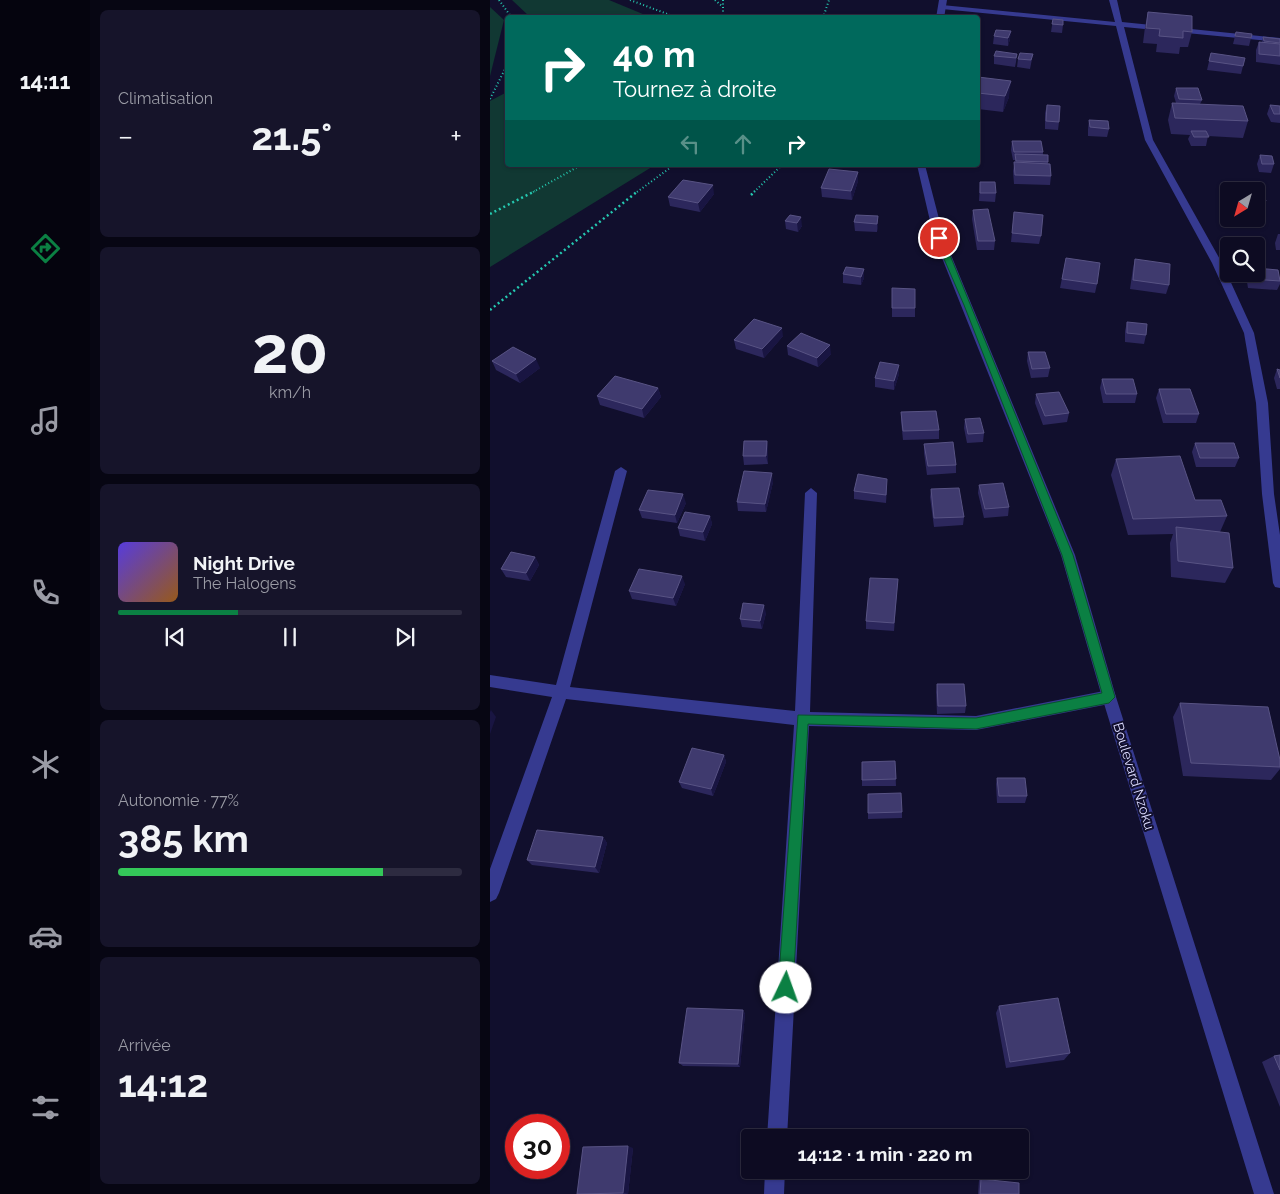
<!DOCTYPE html>
<html lang="fr">
<meta charset="utf-8">
<style>
:root{--surface:#0d0b22;--page:#16142a;--text:#f1f3f6;--muted:#9a9ba5;--line:#2d2b40;--accent:#0b8043}
body{margin:0;font-family:Raleway,sans-serif;background:var(--page);color:var(--text);height:100vh;display:flex;flex-direction:column;font-size:19px;white-space:nowrap}
*{box-sizing:border-box;margin:0}
p{font-size:16px;color:var(--muted)}
.icon{flex:none;width:28px;height:28px;fill:none;stroke:currentColor;stroke-width:2;stroke-linecap:round;stroke-linejoin:round}
.map{position:relative;flex:1;overflow:hidden}
.details{display:flex;flex-direction:column;gap:10px;padding:10px;background:#070613;width:400px}
.details>*{flex:none}
.hud{position:absolute;left:15px;top:15px;width:475px;height:152px;border-radius:5px;box-shadow:0 1px 4px #0004,0 0 0 1px var(--line);background:#00695c;color:#fff;overflow:hidden}
.needle{width:32px;rotate:217deg}
.fabs{position:absolute;left:730px;top:182px;display:grid;gap:10px}
.fabs a{display:grid;place-items:center;width:45px;height:45px;border-radius:5px;background:var(--surface);box-shadow:0 1px 4px #0004,0 0 0 1px var(--line);font-size:25px}
.speed{position:absolute;left:15px;top:1114px;display:flex;gap:10px;font-size:25px;font-weight:700;text-align:center}
.speed>*{display:grid;place-content:center;width:65px;height:65px;border-radius:50%;background:var(--surface);box-shadow:0 1px 4px #0004,0 0 0 1px var(--line);line-height:1}
.speed .limit{border:8px solid #d22;background:#fff;color:#111}
.pin{position:absolute;display:grid;place-items:center;width:42px;height:42px;color:#fff;margin:-21px;border:2px solid #fff;border-radius:50%;box-shadow:0 1px 5px #0007}
.me{position:absolute;width:55px;margin:-28px;rotate:3deg;stroke-linejoin:round;filter:drop-shadow(0 0 4px #0008)}
.turn{display:flex;align-items:center;gap:18px;height:105px;padding:0 25px;font-size:22px}
.turn .icon{width:65px;height:65px;stroke-width:2.5}
.turn b{display:block;font-size:35px;line-height:42px}
.lanes{display:flex;align-items:center;height:48px;padding:0 25px;background:#0003;justify-content:center;gap:25px;direction:ltr}
.lanes .off{opacity:.35}
.big{font-size:38px;font-weight:700;line-height:1.1}
.details .card{flex:1;display:flex;flex-direction:column;justify-content:center;gap:8px;min-width:0;padding:0 18px;border-radius:8px;background:var(--page)}
.details .dial{align-items:center;gap:0}
.dial b{font-size:65px;line-height:1}
.song{display:flex;align-items:center;gap:15px}
.cover{width:60px;height:60px;border-radius:8px;background:linear-gradient(135deg,hsl(250 70% 55%),hsl(30 70% 35%))}
.played{height:5px;border-radius:2px;background:linear-gradient(90deg,var(--accent) 35%,var(--line) 35%)}
.keys{display:flex;justify-content:space-around;direction:ltr}
.heat{display:flex;justify-content:space-between;align-items:center;font-size:28px;direction:ltr}
.charge{height:8px;border-radius:4px;background:linear-gradient(90deg,#34c759 77%,var(--line) 0)}
.trip{position:absolute;left:251px;top:1129px;width:288px;height:50px;border-radius:5px;background:var(--surface);box-shadow:0 1px 4px #0004,0 0 0 1px var(--line);font-weight:700;line-height:50px;text-align:center}
main{display:flex;flex:1;min-height:0}
.dock{display:flex;flex-direction:column;width:90px;justify-content:space-around;align-items:center;background:#05040e;color:var(--muted)}
.dock .icon{width:35px;height:35px}
.dock .on{color:var(--accent)}
.dock b{font-size:22px;color:var(--text)}
.map>svg:first-child{display:block}
.green{fill:#113833}
.lines{fill:none;stroke-linecap:round;stroke-linejoin:round}
.path-far1{stroke:#25c9b1;stroke-width:2;stroke-dasharray:1 2.5;stroke-linecap:butt}
.path{stroke:#25c9b1;stroke-width:2.5;stroke-dasharray:2 3;stroke-linecap:butt}
.minor{fill:#363a90;fill-rule:evenodd}
.tertiary{fill:#363a90;fill-rule:evenodd}
.wall{fill:#2c275c}
.shaded-wall{fill:#191542}
.building{fill:#3f3a6e;stroke:#585384}
.route{fill:#0b8043;stroke:#07532c}
.labels{text-anchor:middle;dominant-baseline:central;stroke-width:4;stroke-linejoin:round;paint-order:stroke}
.street-label{font-size:14px;fill:#dcdbff;stroke:#110f2d}
</style>
<main>
<nav class="dock">
<b>14:11</b>
<svg class="icon on" aria-label="directions" viewBox="0 0 24 24"><path d="M12 3l9 9-9 9-9-9zM9 14v-3h6M13 9l2 2-2 2"/></svg>
<svg class="icon" aria-label="music" viewBox="0 0 24 24"><path d="M9 18V5l10-2v13"/><circle cx="6" cy="18" r="3"/><circle cx="16" cy="16" r="3"/></svg>
<svg class="icon" aria-label="phone" viewBox="0 0 24 24"><path d="M5 4h4l2 5-3 2q2 4 5 5l2-3 5 2v4C11 20 4 13 5 4z"/></svg>
<svg class="icon" aria-label="climate" viewBox="0 0 24 24"><path d="M12 3v18M4 7l16 10M4 17L20 7"/></svg>
<svg class="icon" aria-label="car" viewBox="0 0 24 24"><path d="M5 17H2v-5l4-1 3-4h7l3 4 3 1v5h-3M9 17h6M6 11h13"/><circle cx="7" cy="17" r="2"/><circle cx="17" cy="17" r="2"/></svg>
<svg class="icon" aria-label="filters" viewBox="0 0 24 24"><path d="M4 7h16M4 17h16"/><circle cx="9" cy="7" r="2"/><circle cx="15" cy="17" r="2"/></svg>
</nav>
<section class="details">
<div class="card"><p>Climatisation</p>
<div class="heat"><a>−</a><b class="big">21.5°</b><a>+</a></div>
</div>
<div class="card dial"><b>20</b><p>km/h</p></div>
<div class="card">
<div class="song"><i class="cover"></i><div><b>Night Drive</b><p>The Halogens</p></div></div>
<div class="played"></div>
<div class="keys"><svg class="icon" aria-label="previous" viewBox="0 0 24 24"><path d="M18 5L8 12l10 7zM5 5v14"/></svg><svg class="icon" aria-label="pause" viewBox="0 0 24 24"><path d="M8 5v14M16 5v14"/></svg><svg class="icon" aria-label="next" viewBox="0 0 24 24"><path d="M6 5l10 7-10 7zM19 5v14"/></svg></div>
</div>
<div class="card"><p>Autonomie · 77%</p><b class="big">385 km</b><div class="charge"></div></div>
<div class="card"><p>Arrivée</p><b class="big">14:12</b></div>
</section>
<div class="map">
<svg width="790" height="1194" viewBox="0 0 790 1194">
<rect width="100%" height="100%" fill="#110f2d"/>
<path class="green" d="M22 0H119L160 17H40Z
M0 7 14 20 0 76Z
M17 92 18 165H165L0 267V101Z"/>
<g class="lines">
<path class="path-far1" d="M9 0 22 18
M140 0 188 18
M225 0 233 7
M233 0V18
M333 18 339 0
M0 99 18 63
M43 192 91 165
M147 192 184 165
M264 192 292 165"/>
<path class="path" d="M261 195 265 191
M0 214 45 191
M0 310 148 191"/>
<path class="minor" d="M619 0H627L632 22 790 38V42L634 27 663 140 732 263 764 333 778 403 784 494 790 535V588L785 587 783 583 772 494 766 403 754 333 722 263 655 140 626 26 452 9 448 7 452 5 625 22Z
M131 467 137 471 80 687 305 711 315 493 321 488 327 493 320 712 486 716 619 690 624 692 626 697 624 702 619 704 486 730 319 726 297 1138H277L304 725 76 699 9 893 6 899 0 902V869L62 697 0 687V675L66 685 125 471Z
M275 1170H295L294 1194H274Z"/>
<path class="tertiary" d="M449 0H457L454 18H446Z
M427 165H435L454 238 585 555 626 697 784 1194H764L612 697 571 555 444 238Z"/>
</g>
<path class="wall" d="M658 12 702 32 698 47H690L689 54 666 52 667 44 653 43 655 27Z
M563 19 573 25 572 33 561 32Z
M506 30 520 39 518 46 503 44 504 36Z
M746 32 761 38 759 46 743 44Z
M773 37 790 41V65L766 62V50L769 42H772Z
M721 53 753 66 751 74 717 70Z
M527 54 526 62 525 67 504 64V56Z
M543 54 540 69 527 67 528 59Z
M488 77 519 97 513 112 488 109Z
M686 88 712 100 710 104 758 121 753 138 718 136 716 146H701L698 139 700 135 681 134 678 120 682 103H686L684 96Z
M557 105 569 122 568 130 555 129V113Z
M780 105 790 106V123L781 122 777 114Z
M599 120 619 129 617 137 598 136V129Z
M522 141 553 152V155L558 162 561 176 560 185 524 184 523 171 525 160H523L521 150Z
M770 155 784 164 781 173 769 172 767 164Z
M368 181 362 200 332 197 331 188Z
M490 182 506 193 505 202 489 201Z
M766 191 776 201 773 210H766Z
M224 194 210 212 180 206 178 197Z
M483 210 505 241 504 250H487L482 219Z
M524 212 551 236 549 244 521 242Z
M300 215 312 226 308 232 296 229 295 221Z
M388 216V225L387 232 365 231 364 222Z
M788 234H790V250H786L785 243Z
M576 258 607 284 605 293 570 288Z
M645 259 679 285 676 294 640 289 643 268Z
M374 269V278L371 285 353 283V274Z
M757 274H766L790 277V284L787 290 758 288 756 276Z
M402 288 425 308V317H402Z
M637 322 656 335 654 344 635 342V331Z
M293 336 274 358 246 349 244 340Z
M297 346 341 354 328 367 298 355Z
M538 352 560 368 558 377 541 378 537 361Z
M2 361 50 368 30 383 6 370Z
M787 369 790 370V389H787L784 378Z
M409 374 404 390 385 387V378Z
M612 379 647 394 645 403H613L610 388Z
M168 388 171 397 154 418 110 405 107 396Z
M669 389 709 414 706 423H673L666 398Z
M546 394 579 413 577 422 553 425 545 403Z
M411 412 449 430V439L413 440 411 421Z
M475 419 494 433 493 442 477 443 474 428Z
M277 441 278 450V464L254 465 253 456Z
M705 443 749 458 745 467H706L702 452Z
M434 444 466 465V473L437 475 434 453Z
M626 459 705 500 737 516 730 532 743 568 735 583 681 577 680 543 683 534 638 535 621 475Z
M283 482 276 512 248 511 247 502Z
M489 485 519 507 518 516 494 518 488 493Z
M397 487 396 503 364 499V491Z
M441 489 474 517 473 525 444 527 440 497Z
M196 503 187 523 152 518 149 510Z
M220 516 222 524 215 541 190 536 188 528Z
M45 557 49 565 40 581 16 577 11 569Z
M408 579 404 631 376 629V621Z
M195 584 186 606 142 599 139 591Z
M276 613 272 629 252 627 250 619Z
M447 684 476 706 475 713 447 714 446 692Z
M690 703 790 760V769L781 780 693 776 683 717Z
M234 755 236 762 223 796 192 788 189 782Z
M405 761 406 786H372V780Z
M507 778 537 796 535 803H507L506 784Z
M378 794 412 812V818L378 819Z
M113 837 117 843 109 873 42 865 37 860Z
M509 1006 580 1053 574 1060 516 1068 506 1013Z
M253 1010 255 1014 250 1067 193 1066 189 1063Z
M790 1055V1107L772 1062 784 1056Z
M143 1148 138 1194H87Z
M491 1179 529 1194H488L489 1180Z"/>
<path class="shaded-wall" d="M521 31 520 39 518 46V38Z
M521 81 519 97 513 112 515 96Z
M368 172V181L362 200 361 191Z
M223 185 224 194 210 212 208 203Z
M388 216V225L387 232V224Z
M311 217 312 226 308 232 307 223Z
M374 269V278L371 285V277Z
M292 328 293 336 274 358 272 349Z
M340 345 341 354 328 367 327 358Z
M46 359 50 368 30 383 26 374Z
M409 365V374L404 390V381Z
M168 388 171 397 154 418 152 409Z
M277 441 278 450V464L276 456Z
M282 473 283 482 276 512 275 504Z
M193 494 196 503 187 523 185 515Z
M220 516 222 524 215 541 213 532Z
M45 557 49 565 40 581 36 573Z
M192 576 195 584 186 606 183 598Z
M274 605 276 613 272 629 270 621Z
M1 710 6 717 0 734V712Z
M234 755 236 762 223 796 221 789Z
M113 837 117 843 109 873 105 867Z
M253 1010 255 1014 250 1067 248 1064Z
M138 1146 143 1148 138 1194 133 1193Z"/>
<path class="building" d="M658 12 702 16V32L693 31V38L669 36 670 29 656 28Z
M563 19 573 20V25L562 24Z
M506 30 521 31 518 38 504 36Z
M746 32 762 34 761 38 745 36Z
M773 37 790 39V43L774 41Z
M769 42 790 44V56L769 54Z
M506 51 527 54 526 58 504 56Z
M530 53 543 54 541 60 528 59Z
M721 53 755 58 753 66 719 61Z
M488 77 521 81 515 96 488 93Z
M686 88H708L712 100 689 99Z
M682 103 753 106 758 121 685 118Z
M557 105 570 106 569 122 556 121Z
M780 105 790 106V114H784Z
M599 120 618 121 619 129 600 127Z
M701 131H716L719 137H704Z
M522 141H551L553 152H524Z
M525 154 558 155V162L526 161Z
M770 155 782 156 784 164H772Z
M524 162 560 164 561 176 525 175Z
M339 169 368 172 361 191 331 188Z
M193 180 223 185 208 203 178 197Z
M490 182H505L506 193H490Z
M766 191 773 192 776 201H766Z
M498 209 505 241H488L483 210Z
M524 212 553 215 551 236 522 233Z
M300 215 311 217 307 223 295 221Z
M366 215 388 216 387 224 364 222Z
M576 258 610 263 607 284 572 279Z
M645 259 680 264 679 285 643 280Z
M356 267 374 269 371 277 353 274Z
M766 268 788 270 790 281 761 279 760 274H766Z
M402 288 425 289V308H402Z
M264 319 292 328 272 349 244 340Z
M637 322 657 324 656 335 637 333Z
M311 333 340 345 327 358 297 346Z
M23 347 46 359 26 374 2 361Z
M538 352H555L560 368 542 369Z
M390 362 409 365 404 381 385 378Z
M787 369 790 370V378Z
M125 376 168 388 152 409 107 396Z
M612 379H643L647 394H616Z
M669 389H700L709 414H676Z
M569 392 579 413 555 416 546 394Z
M446 411 449 430 413 431 411 412Z
M490 418 494 433 478 434 475 419Z
M254 441H277L276 456H253Z
M463 442 466 465 438 466 434 444Z
M705 443H744L749 458H710Z
M690 456 705 500H731L737 516 643 519 626 459Z
M254 471 282 473 275 504 247 502Z
M368 474 397 479 396 495 364 491Z
M513 483 519 507 495 509 489 485Z
M469 488 474 517 444 518 441 489Z
M158 490 193 494 185 515 149 510Z
M195 512 220 516 213 532 188 528Z
M686 527 739 533 743 568 688 561Z
M21 552 45 557 36 573 11 569Z
M149 569 192 576 183 598 139 591Z
M380 578 408 579 404 623 376 621Z
M253 603 274 605 270 621 250 619Z
M447 684H474L476 706H448Z
M690 703 778 707 790 760V767L701 763Z
M202 748 234 755 221 789 189 782Z
M405 761 406 779 372 780V762Z
M507 778H535L537 796H509Z
M411 793 412 812 378 813V794Z
M47 830 113 837 105 867 37 860Z
M568 998 580 1053 520 1062 509 1006Z
M197 1008 253 1010 248 1064 189 1063Z
M790 1055V1070L784 1056Z
M138 1146 133 1193 87 1194 93 1147Z
M491 1179 529 1183V1194H490Z"/>
<path class="route" d="M449 236 453 238 583 555 625 697 619 703 486 729 318 724 303 988 301 994 296 996 291 994 288 988 308 715 486 718 612 693 572 555 474 305 445 238Z"/>
<g class="labels">
<g class="street-label">
<text transform="translate(644 776) rotate(73)">Boulevard Nzoku</text>
</g>
</g>
</svg>
<div class="fabs">
<a><svg class="needle" viewBox="-14 -14 28 28"><path d="M0-13l5 13h-10z" fill="#e53935"/><path d="M0 13l5-13h-10z" fill="#9a9ba5"/></svg></a>
<a><svg class="icon" aria-label="search" viewBox="0 0 24 24"><circle cx="10" cy="10" r="6"/><path d="M15 15l6 6"/></svg></a>
</div>
<div class="speed"><div class="limit">30</div></div>
<div class="pin" style="left:449px;top:238px;background:#d93025"><svg class="icon" aria-label="arrive" viewBox="0 0 24 24"><path d="M6 21V4h12l-3 4 3 4H6"/></svg></div>
<svg class="me" style="left:296px;top:988px" viewBox="-20 -20 40 40"><circle r="19" fill="#fff"/><path d="M0-13L10 11 0 6-10 11z" fill="#0b8043"/></svg>
<div class="trip">14:12 · 1 min · 220 m</div>
<div class="hud">
<div class="turn"><svg class="icon" aria-label="right" viewBox="0 0 24 24"><path d="M7 20v-9h11M14 6l5 5-5 5"/></svg><div><b>40 m</b>Tournez à droite</div></div>
<div class="lanes"><svg class="icon off" aria-label="left" viewBox="0 0 24 24"><path d="M17 20v-9H6M10 6l-5 5 5 5"/></svg><svg class="icon off" aria-label="ahead" viewBox="0 0 24 24"><path d="M12 20V5M6 11l6-6 6 6"/></svg><svg class="icon" aria-label="right" viewBox="0 0 24 24"><path d="M7 20v-9h11M14 6l5 5-5 5"/></svg></div>
</div>
</div>
</main>
